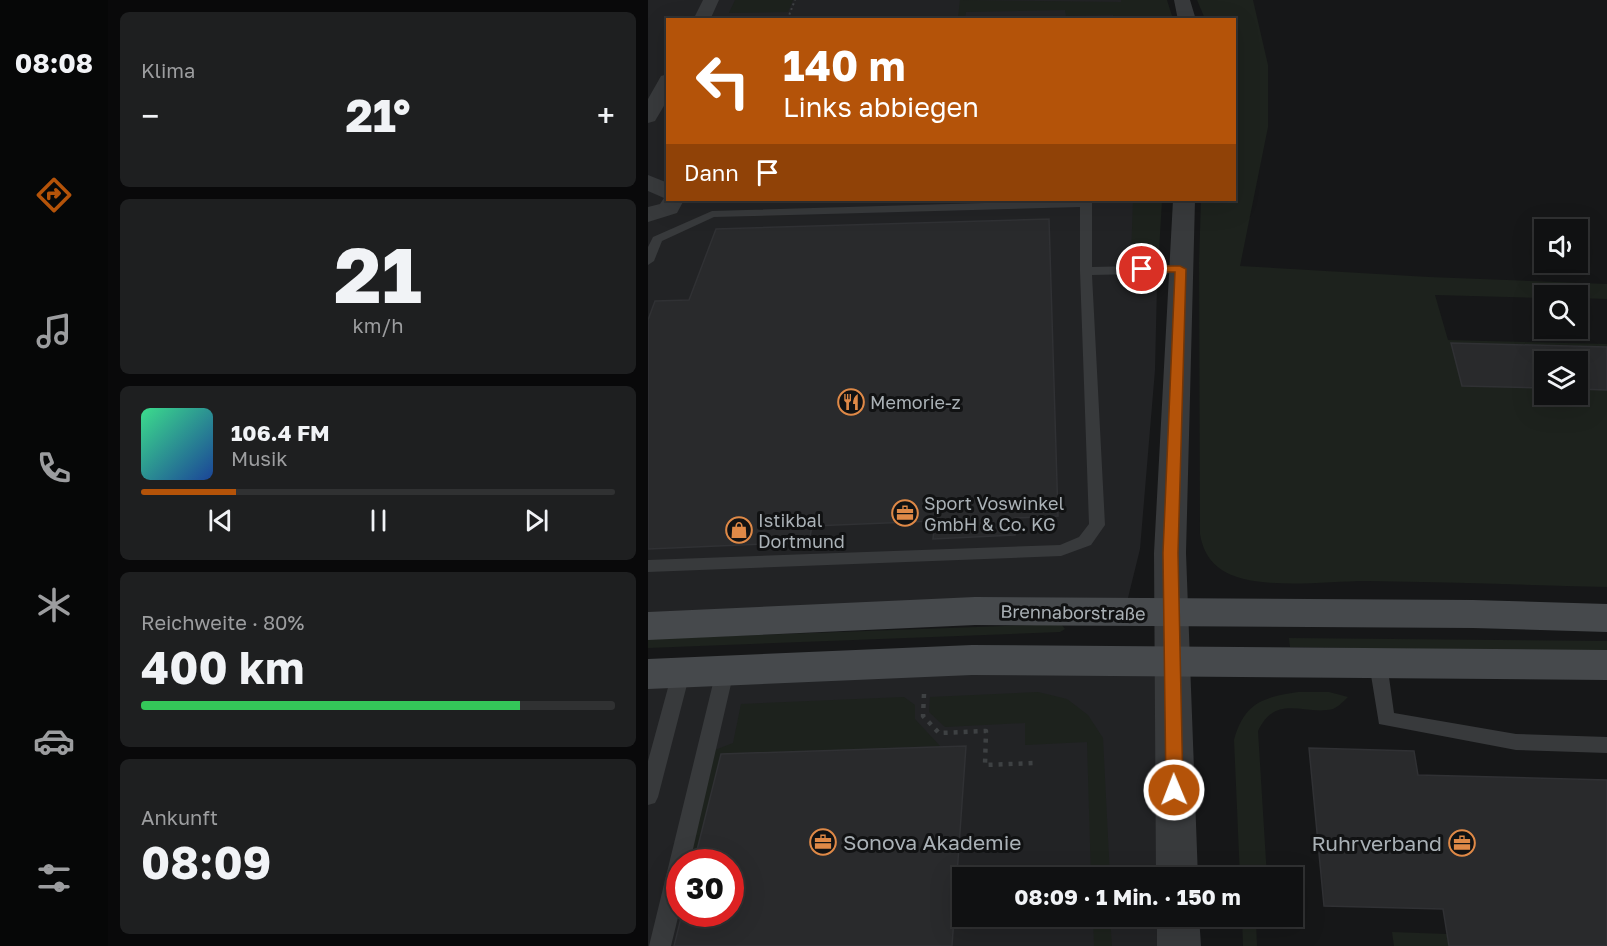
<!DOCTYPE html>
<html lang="de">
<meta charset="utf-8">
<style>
:root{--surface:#101112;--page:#1e1f20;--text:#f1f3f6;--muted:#9c9d9f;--line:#303132;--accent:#b45309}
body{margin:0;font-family:"Golos Text",sans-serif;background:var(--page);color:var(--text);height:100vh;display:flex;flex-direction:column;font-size:22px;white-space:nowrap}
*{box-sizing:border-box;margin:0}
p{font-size:20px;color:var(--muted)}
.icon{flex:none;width:33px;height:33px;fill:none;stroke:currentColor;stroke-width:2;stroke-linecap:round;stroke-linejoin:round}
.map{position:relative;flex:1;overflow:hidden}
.side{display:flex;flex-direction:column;gap:12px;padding:12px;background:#09090a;width:540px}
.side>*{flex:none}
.guide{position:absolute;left:18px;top:18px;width:570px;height:183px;border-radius:0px;box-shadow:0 6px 24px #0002,0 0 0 2px var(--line);background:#b45309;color:#fff;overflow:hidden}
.tools{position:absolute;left:886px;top:219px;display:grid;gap:12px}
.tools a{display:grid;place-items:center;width:54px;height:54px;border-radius:0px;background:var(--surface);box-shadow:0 6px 24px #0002,0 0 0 2px var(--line);font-size:30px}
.speed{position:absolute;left:18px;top:849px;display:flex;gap:12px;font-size:30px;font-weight:700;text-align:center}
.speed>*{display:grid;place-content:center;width:78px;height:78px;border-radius:50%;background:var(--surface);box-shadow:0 6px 24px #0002,0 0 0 2px var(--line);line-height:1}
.speed .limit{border:9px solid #d22;background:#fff;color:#111}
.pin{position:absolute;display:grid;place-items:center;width:51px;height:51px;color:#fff;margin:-26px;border:3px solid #fff;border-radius:50%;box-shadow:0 2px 6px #0007}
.me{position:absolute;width:66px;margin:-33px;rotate:359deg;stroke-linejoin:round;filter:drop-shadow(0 0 4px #0008)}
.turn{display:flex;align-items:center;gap:21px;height:126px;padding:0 18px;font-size:27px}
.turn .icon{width:78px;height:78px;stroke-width:2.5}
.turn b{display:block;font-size:42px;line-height:51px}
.then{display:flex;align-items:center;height:57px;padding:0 18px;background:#0003;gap:12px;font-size:22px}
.big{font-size:45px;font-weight:700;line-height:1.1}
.side .tile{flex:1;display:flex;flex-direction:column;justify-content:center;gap:9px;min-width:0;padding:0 21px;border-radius:9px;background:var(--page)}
.side .dial{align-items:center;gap:0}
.dial b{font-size:78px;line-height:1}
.song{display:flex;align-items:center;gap:18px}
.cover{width:72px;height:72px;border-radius:9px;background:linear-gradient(135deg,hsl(150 70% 55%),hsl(220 70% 35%))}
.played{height:6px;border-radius:3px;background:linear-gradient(90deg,var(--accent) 20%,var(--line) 20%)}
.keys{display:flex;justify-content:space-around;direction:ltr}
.heat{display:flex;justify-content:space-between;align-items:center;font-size:33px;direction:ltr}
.charge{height:9px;border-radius:4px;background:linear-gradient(90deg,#34c759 80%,var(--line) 0)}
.trip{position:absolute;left:304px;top:867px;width:351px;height:60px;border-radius:0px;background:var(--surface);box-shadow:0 6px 24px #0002,0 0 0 2px var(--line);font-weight:700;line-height:60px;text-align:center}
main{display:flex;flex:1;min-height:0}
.tabs{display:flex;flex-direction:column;width:108px;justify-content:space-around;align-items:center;background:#060707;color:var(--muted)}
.tabs .icon{width:42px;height:42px}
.tabs .selected{color:var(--accent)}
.tabs b{font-size:27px;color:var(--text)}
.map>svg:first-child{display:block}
.built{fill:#222325;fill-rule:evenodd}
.green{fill:#1d221d;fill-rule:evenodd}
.building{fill:#292a2c;stroke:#303134;stroke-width:1.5}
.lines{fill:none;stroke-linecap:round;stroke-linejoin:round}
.path-far1{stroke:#3e4143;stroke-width:2;stroke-dasharray:2 3;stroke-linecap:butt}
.path{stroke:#3e4143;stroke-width:4.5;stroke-dasharray:4 6;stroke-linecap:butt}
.lane{fill:#383a3c;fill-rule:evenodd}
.street{fill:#383a3c;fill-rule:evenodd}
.secondary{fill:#46494c;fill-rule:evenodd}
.route{fill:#b45309;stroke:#753606;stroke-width:1.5}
.labels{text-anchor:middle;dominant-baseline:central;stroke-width:6;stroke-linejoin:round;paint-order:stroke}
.poi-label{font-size:18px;fill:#aab1b6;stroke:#111213;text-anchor:start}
.street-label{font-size:18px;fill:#aab1b6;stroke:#111213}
.near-poi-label{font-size:21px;fill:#aab1b6;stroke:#111213;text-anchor:start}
</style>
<main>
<nav class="tabs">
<b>08:08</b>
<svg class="icon selected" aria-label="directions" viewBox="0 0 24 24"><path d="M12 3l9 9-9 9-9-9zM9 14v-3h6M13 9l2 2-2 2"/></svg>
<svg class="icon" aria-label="music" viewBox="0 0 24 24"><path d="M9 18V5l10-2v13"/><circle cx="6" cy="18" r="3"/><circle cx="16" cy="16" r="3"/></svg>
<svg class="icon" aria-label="phone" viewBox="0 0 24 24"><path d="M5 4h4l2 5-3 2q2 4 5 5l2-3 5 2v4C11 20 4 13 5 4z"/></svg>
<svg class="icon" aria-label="climate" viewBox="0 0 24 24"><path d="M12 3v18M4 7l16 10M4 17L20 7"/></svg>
<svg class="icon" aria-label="car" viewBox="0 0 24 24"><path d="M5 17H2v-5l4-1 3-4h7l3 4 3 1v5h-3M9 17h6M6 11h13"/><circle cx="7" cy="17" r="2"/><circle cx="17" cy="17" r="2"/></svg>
<svg class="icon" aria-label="filters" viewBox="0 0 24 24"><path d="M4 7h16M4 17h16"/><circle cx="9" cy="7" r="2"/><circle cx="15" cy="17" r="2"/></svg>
</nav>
<section class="side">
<div class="tile"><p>Klima</p>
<div class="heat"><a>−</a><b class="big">21°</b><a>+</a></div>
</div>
<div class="tile dial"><b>21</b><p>km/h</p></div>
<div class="tile">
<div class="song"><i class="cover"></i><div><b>106.4 FM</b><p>Musik</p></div></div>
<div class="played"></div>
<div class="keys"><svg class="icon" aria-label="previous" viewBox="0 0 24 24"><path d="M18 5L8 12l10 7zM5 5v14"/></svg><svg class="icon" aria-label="pause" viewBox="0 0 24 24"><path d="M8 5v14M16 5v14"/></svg><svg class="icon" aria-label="next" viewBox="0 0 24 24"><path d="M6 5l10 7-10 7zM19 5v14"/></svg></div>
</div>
<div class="tile"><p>Reichweite · 80%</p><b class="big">400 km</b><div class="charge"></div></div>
<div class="tile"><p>Ankunft</p><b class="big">08:09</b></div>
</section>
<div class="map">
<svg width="959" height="946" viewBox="0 0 959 946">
<rect width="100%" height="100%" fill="#161718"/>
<path class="built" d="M0 0H488L494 19 20 20V200H511L507 370 492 549 478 606 0 618Z
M515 669 518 877 315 878V916L519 917V946H0V682ZM32 862H82V914H32Z"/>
<path class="green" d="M87 0H145L140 12 81 13Z
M312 0 473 2V0H519L525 19H466L465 15 418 16 417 10 318 12 317 18H310Z
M549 0H605L620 65V127L592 266 781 277 959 284V299L930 298V296H897V298L787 295 800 340 959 344V587C879 585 800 582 720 581 681 581 635 588 596 579 571 573 556 559 552 534L551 263 553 200H586V20L557 19ZM897 362H930V394H897Z
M485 200H514L511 251 500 257 483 258Z
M413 624 417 629 412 632 0 648V639Z
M641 638 959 641V652L642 647Z
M390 692 419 699 440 715 455 738 462 877H443L439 742 377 745V723L297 727 281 712 282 697Z
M650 692H681L700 697C696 701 690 707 685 709 656 716 628 693 610 731L619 877H592L586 740C596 703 615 697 650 692Z
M256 697 267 705V719L292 746 73 754 46 862H40L67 750 85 743 93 704Z
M445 917H462L464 946H446Z
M594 917H643L644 923 608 922 609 946H595Z
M744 932 799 934 801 946H746Z"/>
<path class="building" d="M401 219 410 516 367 518V535L285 539 287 521 164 526 161 542 0 549V320L7 301 41 300 68 229Z
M803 343 959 347V390L930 389V362H897V388L814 386Z
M318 746 304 946H26L34 914H82V862H46L73 754Z
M661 748 766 751 770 775 959 780V946H801L795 909 676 906Z"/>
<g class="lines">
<path class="path-far1" d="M134 20 140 18 147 0"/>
<path class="path" d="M276 694 275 716 291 733 338 731 337 765 386 763"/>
<path class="lane" d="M438 200 444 203V267L532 265 538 269 532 273 444 275 457 525 443 545 413 556 0 572V560L412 545 431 537 441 524 432 271V207L66 217 14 241 6 261 0 265V247L5 237 64 211Z
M730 656 736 658 739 663 746 713 868 734 959 737V753L868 750 731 724 721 663 724 658Z
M77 664 83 666 86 671 42 862H32V909L23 946H1L68 671 71 666Z
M33 666 39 668 42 673 10 797 7 803 0 805V761L24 673 27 668Z"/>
<path class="street" d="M55 0H71L62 20H45Z
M526 0H542L548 20H530Z
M20 74V99L7 121 0 123V99L13 76Z
M0 175 20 183V200H36L29 213 0 222V207L12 204 16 198 0 191Z
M525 200H547L538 553 550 878H508L506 553Z
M509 916H551L553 946H509Z"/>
<path class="secondary" d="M327 597 825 600 959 604V632L825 628 327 625 0 640V612Z
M324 645 959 650V680L324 675 0 689V659Z"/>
</g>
<path class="route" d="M494 266H532L538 269 530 553 535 790 533 795 526 797 520 795 518 790 515 553 527 272H490L489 269Z"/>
<defs>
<g id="restaurant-ring" transform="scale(1.35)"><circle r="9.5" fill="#111213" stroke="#df8947" stroke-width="1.5"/><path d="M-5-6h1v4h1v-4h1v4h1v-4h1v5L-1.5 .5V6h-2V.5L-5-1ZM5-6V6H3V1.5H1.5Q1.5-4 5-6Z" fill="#df8947"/></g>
<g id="office-ring" transform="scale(1.35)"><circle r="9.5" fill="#111213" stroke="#df8947" stroke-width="1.5"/><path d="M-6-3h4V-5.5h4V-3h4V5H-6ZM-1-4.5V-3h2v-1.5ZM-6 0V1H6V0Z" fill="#df8947"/></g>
<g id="shop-ring" transform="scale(1.35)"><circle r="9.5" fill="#111213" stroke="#df8947" stroke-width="1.5"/><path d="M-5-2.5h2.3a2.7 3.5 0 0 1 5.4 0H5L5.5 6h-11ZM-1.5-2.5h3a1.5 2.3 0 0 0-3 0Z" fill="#df8947"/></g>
</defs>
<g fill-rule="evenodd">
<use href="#restaurant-ring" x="203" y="402"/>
<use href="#office-ring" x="257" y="513"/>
<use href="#shop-ring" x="91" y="530"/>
<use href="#office-ring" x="175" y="842"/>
<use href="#office-ring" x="814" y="843"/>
</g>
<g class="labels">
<g class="poi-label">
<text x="222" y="402">Memorie-z</text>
<text x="276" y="503">Sport Voswinkel<tspan x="276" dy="21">GmbH &amp; Co. KG</tspan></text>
<text x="110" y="520">Istikbal<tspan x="110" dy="21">Dortmund</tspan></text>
</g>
<g class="street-label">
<text transform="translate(425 612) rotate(1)">Brennaborstraße</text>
</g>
<g class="near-poi-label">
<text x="195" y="842">Sonova Akademie</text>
<text x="794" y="843" text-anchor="end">Ruhrverband</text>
</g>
</g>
</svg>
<div class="tools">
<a><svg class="icon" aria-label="sound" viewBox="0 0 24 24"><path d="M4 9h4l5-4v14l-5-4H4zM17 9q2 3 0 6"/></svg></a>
<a><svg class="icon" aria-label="search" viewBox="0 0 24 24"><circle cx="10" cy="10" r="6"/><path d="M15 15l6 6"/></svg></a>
<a><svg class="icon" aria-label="layers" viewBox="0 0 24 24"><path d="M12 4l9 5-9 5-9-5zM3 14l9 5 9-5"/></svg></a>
</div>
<div class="speed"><div class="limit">30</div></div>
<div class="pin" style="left:494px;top:269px;background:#d93025"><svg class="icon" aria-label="arrive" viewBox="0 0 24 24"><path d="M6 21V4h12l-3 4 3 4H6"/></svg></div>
<svg class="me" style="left:526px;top:790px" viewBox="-20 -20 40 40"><circle r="17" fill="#b45309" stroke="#fff" stroke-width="3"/><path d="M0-11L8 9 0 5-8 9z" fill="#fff"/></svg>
<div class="trip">08:09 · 1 Min. · 150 m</div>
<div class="guide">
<div class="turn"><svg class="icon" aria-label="left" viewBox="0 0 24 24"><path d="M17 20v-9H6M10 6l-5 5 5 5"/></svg><div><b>140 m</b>Links abbiegen</div></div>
<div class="then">Dann<svg class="icon" aria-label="arrive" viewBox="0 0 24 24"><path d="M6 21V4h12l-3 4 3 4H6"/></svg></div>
</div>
</div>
</main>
